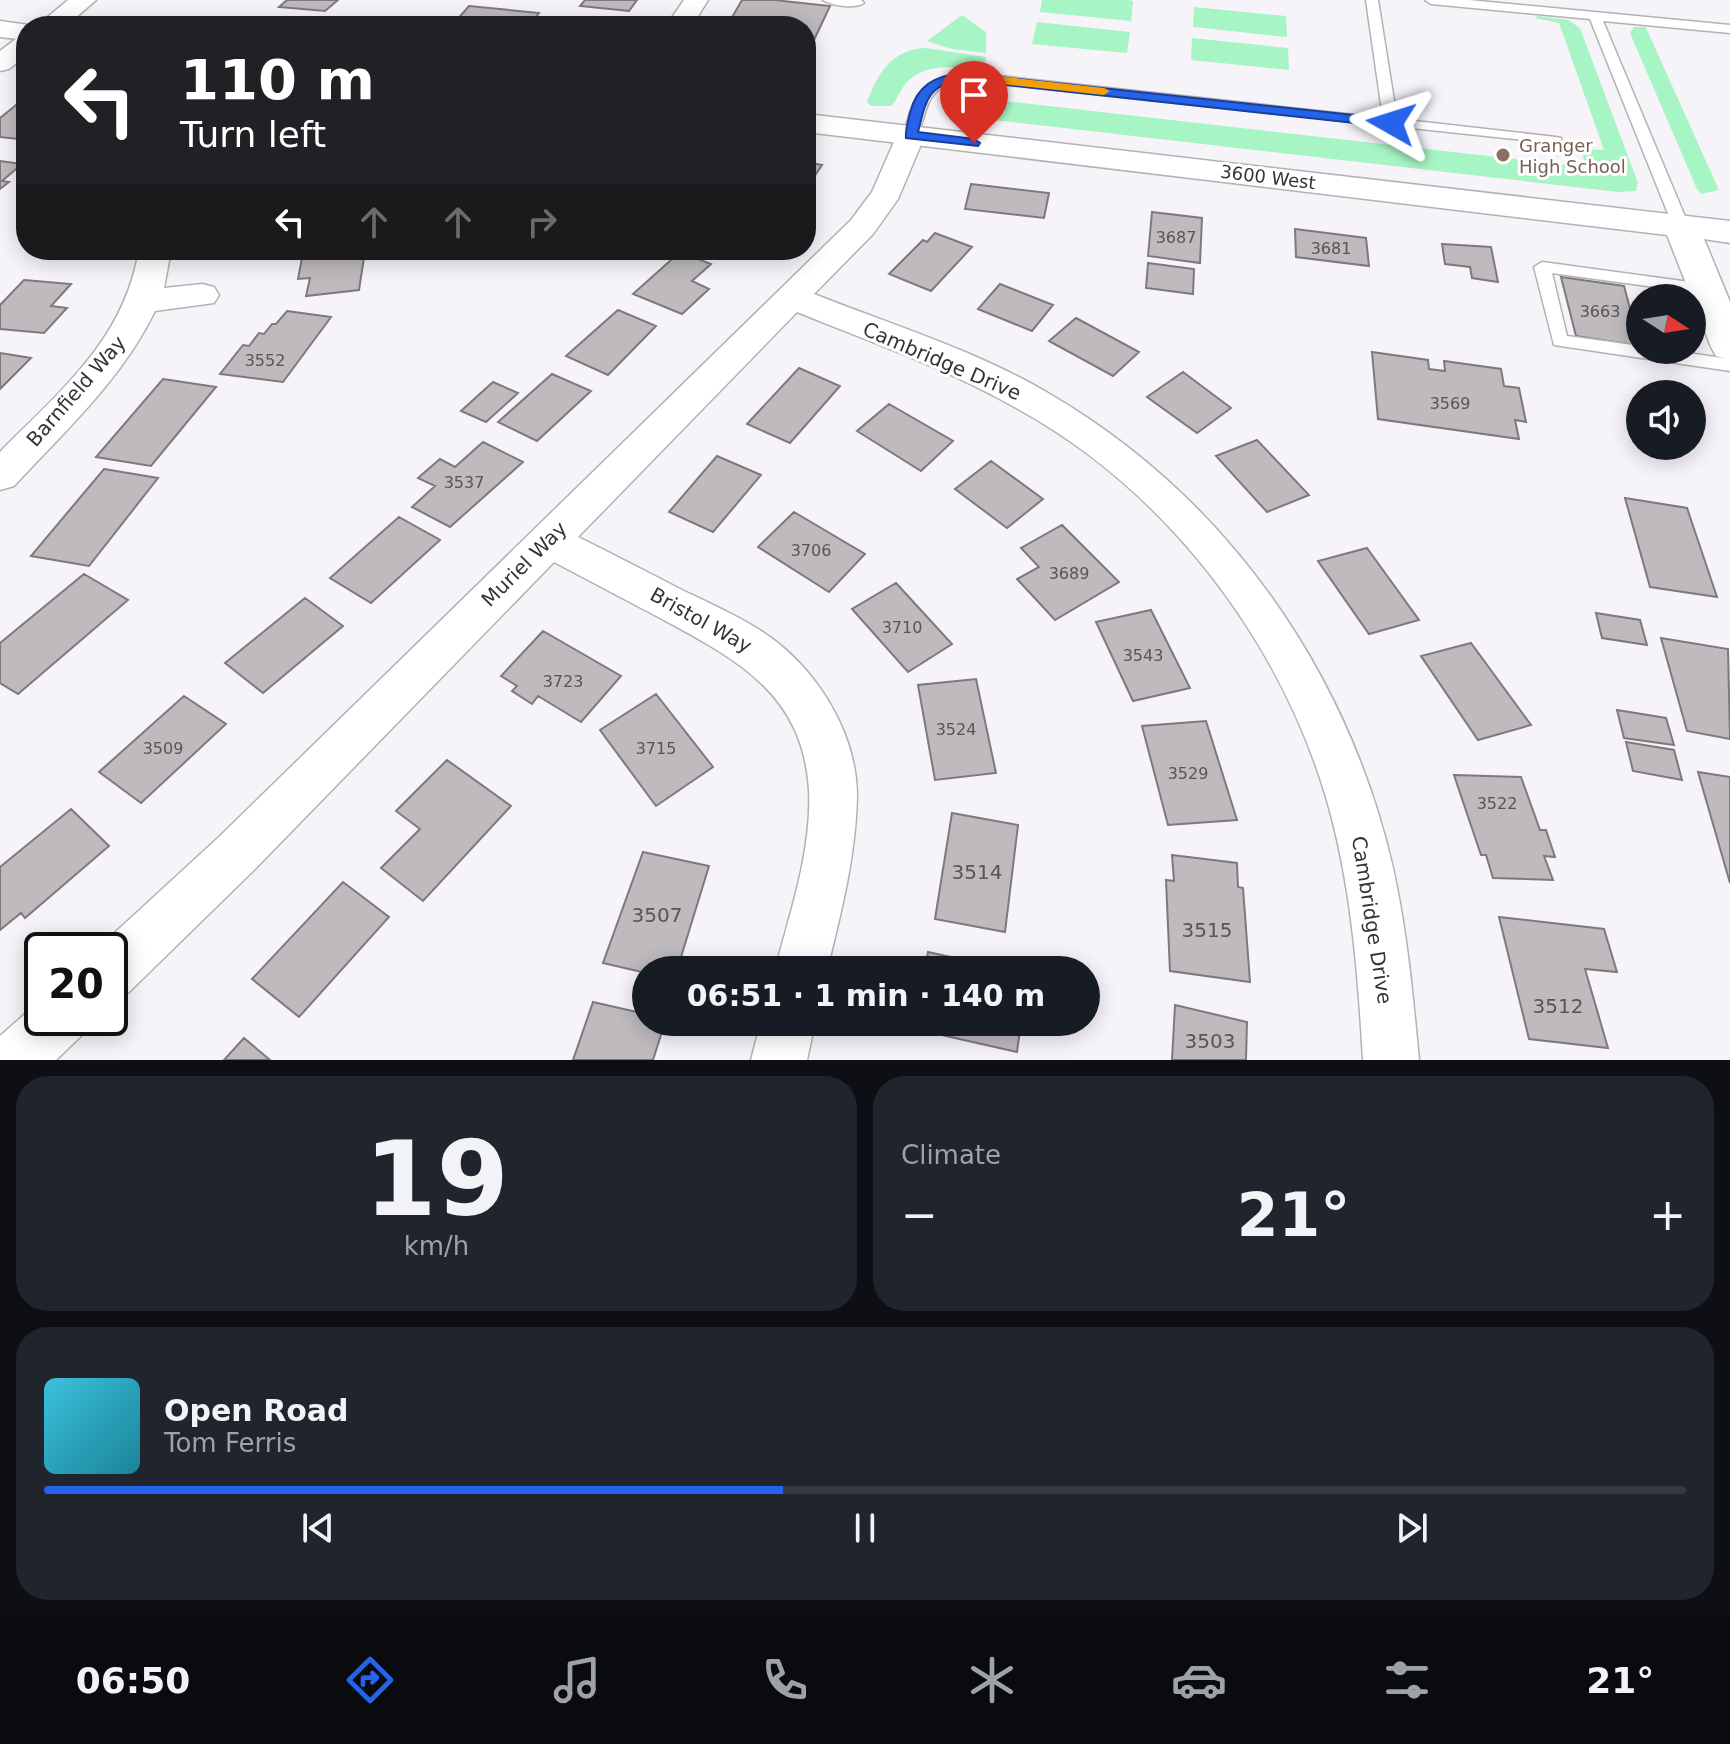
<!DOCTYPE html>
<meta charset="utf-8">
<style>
:root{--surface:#171b24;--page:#20242c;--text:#f1f3f6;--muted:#9ea1a6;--line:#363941;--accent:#2563eb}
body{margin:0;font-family:"DejaVu Sans",sans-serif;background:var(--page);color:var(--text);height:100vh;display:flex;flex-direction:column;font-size:30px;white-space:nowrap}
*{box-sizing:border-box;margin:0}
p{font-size:26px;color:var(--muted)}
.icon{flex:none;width:44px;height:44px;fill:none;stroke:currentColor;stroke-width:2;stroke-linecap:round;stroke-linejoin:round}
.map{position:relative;height:1060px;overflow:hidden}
.sheet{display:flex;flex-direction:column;gap:16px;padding:16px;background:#0d0f14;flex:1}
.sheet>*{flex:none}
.hud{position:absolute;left:16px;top:16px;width:800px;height:244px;border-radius:32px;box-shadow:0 4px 20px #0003;background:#202124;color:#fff;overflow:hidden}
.needle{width:52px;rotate:102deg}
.tools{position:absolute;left:1626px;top:284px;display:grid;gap:16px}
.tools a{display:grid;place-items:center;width:80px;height:80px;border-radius:50%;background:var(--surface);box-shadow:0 4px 20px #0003;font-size:40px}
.speed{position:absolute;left:24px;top:932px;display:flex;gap:16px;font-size:40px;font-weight:700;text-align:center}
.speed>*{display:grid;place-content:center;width:104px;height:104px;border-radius:50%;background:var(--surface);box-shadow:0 4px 20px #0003;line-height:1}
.speed .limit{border:4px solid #111;border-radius:12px;background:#fff;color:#111}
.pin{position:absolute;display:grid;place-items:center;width:68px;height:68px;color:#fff;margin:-82px -34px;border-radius:50% 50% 50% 0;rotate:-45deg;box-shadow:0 0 8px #0007}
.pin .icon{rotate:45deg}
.me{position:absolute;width:88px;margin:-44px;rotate:276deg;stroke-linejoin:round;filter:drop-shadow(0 0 6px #0008)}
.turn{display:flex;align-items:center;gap:28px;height:168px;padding:0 32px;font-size:36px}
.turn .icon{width:104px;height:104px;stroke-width:2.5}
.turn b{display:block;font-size:56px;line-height:68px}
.lanes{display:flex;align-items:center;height:76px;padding:0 32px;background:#0003;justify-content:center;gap:40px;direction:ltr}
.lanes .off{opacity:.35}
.big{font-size:60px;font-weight:700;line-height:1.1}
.sheet .widget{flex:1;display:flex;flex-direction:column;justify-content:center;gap:12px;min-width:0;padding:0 28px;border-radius:32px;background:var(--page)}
.sheet .dial{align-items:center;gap:0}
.dial b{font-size:104px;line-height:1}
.song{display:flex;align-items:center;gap:24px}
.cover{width:96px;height:96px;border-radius:12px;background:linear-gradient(135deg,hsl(190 70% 55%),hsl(190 70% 35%))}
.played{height:8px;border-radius:4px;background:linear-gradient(90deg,var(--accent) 45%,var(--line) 45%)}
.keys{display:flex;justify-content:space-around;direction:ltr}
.heat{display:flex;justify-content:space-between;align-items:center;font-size:44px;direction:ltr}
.sheet .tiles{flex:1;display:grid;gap:16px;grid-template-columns:1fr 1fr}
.widget:last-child{grid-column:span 2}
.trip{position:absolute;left:632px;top:956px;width:468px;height:80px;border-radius:40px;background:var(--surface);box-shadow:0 4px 20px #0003;font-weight:700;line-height:80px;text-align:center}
.tab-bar{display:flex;height:128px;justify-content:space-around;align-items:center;background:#090b0e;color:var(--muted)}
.tab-bar .icon{width:56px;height:56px}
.tab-bar .selected{color:var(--accent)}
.tab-bar b{font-size:36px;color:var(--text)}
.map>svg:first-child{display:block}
.green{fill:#a7f4c5}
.building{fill:#bebabe;stroke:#7d797d;stroke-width:2}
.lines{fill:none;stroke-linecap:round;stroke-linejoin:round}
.service-casing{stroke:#b4b1b5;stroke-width:3}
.minor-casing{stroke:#b4b1b5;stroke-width:3}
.tertiary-casing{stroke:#b4b1b5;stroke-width:3}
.service{fill:#fff;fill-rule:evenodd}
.minor{fill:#fff;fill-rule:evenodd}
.tertiary{fill:#fff;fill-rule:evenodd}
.route{fill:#2563eb;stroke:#184099;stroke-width:2}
.slow{fill:#f59e0b}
.education-dot{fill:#8d6e63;stroke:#fff;stroke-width:3}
.labels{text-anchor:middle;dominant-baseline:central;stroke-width:6;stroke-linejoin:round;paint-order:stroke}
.number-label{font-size:16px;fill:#565557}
.far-education-label{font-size:18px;fill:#785e54;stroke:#fff;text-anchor:start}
.far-street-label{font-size:18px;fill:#343335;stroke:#fff}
.street-label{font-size:20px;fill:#343335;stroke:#fff}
.near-number-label{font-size:20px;fill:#565557}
</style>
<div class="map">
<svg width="1730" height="1060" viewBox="0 0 1730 1060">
<rect width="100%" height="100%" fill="#f7f4f9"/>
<path class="green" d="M1042 0H1128L1133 1 1131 21 1040 12Z
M1194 7 1286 16 1287 37 1193 27Z
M962 15 986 32V53L952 49 927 41Z
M1538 16 1568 20 1580 28 1638 183 1636 191 1618 192 960 116 945 112C940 77 981 86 1003 88L1004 101 1585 167 1582 149 1604 150 1559 23 1535 18Z
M1037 22 1130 32 1127 53 1032 44Z
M1634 27H1645L1647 30 1719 190 1701 194 1697 189 1630 33Z
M1192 38 1288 48 1289 70 1191 60Z
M926 48 986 57 983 69C959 67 928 63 909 80 901 87 899 98 891 106H871L867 102C878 73 892 49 926 48Z"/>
<path class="building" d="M287 0H338L325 11 279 7Z
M585 0H637L629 11 580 6Z
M742 0H774L830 6 806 57V26H727Z
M469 6 539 13 529 26H468L472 22 456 21Z
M404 19 452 25 398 26Z
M584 20 620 23 618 26H565L566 23 581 25Z
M26 97V133L18 139 0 137V118Z
M0 161 22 164 2 181 9 182 0 189Z
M806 162 822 165 806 189Z
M971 184 1049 193 1044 218 965 209Z
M1152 212 1202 218 1200 263 1148 256Z
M1295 229 1366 238 1369 266 1296 257Z
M935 233 972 247 931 291 889 274 923 240 927 242Z
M1442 244 1491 247 1498 282 1472 278 1470 267 1445 264Z
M365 251 359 290 306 296 310 278 298 279 302 258Z
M680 252 711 264 692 281 709 289 682 314 633 294Z
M1148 263 1194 269 1193 294 1146 288Z
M1561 277 1624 286 1640 346 1576 336Z
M24 280 71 284 51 306 67 308 44 333 0 329V305Z
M1000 284 1053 305 1032 331 978 309Z
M618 310 656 326 608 375 566 356Z
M287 311 331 317 283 382 220 374 243 345 249 346 259 333 264 334 272 324H276Z
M1076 318 1139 352 1113 376 1049 341Z
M1372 352 1428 360 1429 369 1445 371 1444 361 1501 369 1504 386 1519 388 1526 422 1515 420 1519 439 1378 419Z
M0 353 31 358 0 389Z
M799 368 840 386 790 443 747 424Z
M1183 372 1231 408 1197 433 1147 397Z
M552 374 591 391 537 441 498 422Z
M163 379 216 387 151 466 96 457Z
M493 382 518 393 486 422 461 411Z
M889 404 953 441 921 471 857 431Z
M1257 440 1309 495 1267 512 1216 456Z
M483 442 523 462 450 527 412 507 435 486 418 478 440 459 455 467Z
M717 456 761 475 713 532 669 512Z
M991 461 1043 499 1007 528 955 489Z
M104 469 158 478 89 566 31 556Z
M1625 498 1687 508 1717 597 1650 587Z
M794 512 865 554 829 592 758 547Z
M399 517 440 540 371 603 330 578Z
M1062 525 1119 582 1055 620 1017 579 1039 567 1021 548Z
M1367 548 1419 620 1369 634 1318 561Z
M84 574 128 600 18 694 0 683V643Z
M896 583 952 644 908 672 852 609Z
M305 598 343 626 263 693 225 663Z
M1151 610 1190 688 1133 701 1096 622Z
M1596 613 1640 620 1647 645 1602 638Z
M543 631 621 676 581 722 538 696 532 704 512 691 517 686 501 676Z
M1661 638 1728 649 1730 739 1687 731Z
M1471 643 1531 725 1478 740 1421 656Z
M976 679 996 773 935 780 918 685Z
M656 694 713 767 656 806 600 730Z
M184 696 226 724 141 803 99 772Z
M1617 710 1666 718 1674 745 1624 738Z
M1206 721 1237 820 1168 825 1142 726Z
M1626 742 1674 750 1682 780 1633 771Z
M447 760 511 806 423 901 381 868 420 829 396 811Z
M1698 772 1730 777V883Z
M1454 775 1521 777 1540 830H1546L1555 857 1544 856 1553 880 1493 878 1486 855H1481Z
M71 809 109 846 25 918 21 913 0 930V867Z
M952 813 1018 825 1005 932 935 919Z
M643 852 709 866 677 970H646V973L603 963Z
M1172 855 1237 863 1238 887 1243 888 1250 982 1170 971 1166 880 1174 881Z
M343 882 389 917 299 1017 252 979Z
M1499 917 1604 929 1617 972 1585 969 1608 1048 1529 1039Z
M928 952 1009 970H925Z
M593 1002 646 1014V1022H665L653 1060H573Z
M1175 1005 1247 1022 1246 1060H1172Z
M916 1022H1021L1017 1052 915 1029Z
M244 1038 270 1060H224Z"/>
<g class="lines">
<g class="service-casing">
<path id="service" d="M823 0H861L864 3C855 9 832 6 823 0Z
M1366 0H1378L1397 119 1556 137 1561 138V144L962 80C922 89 930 108 916 138L911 139 904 135C913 95 920 81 962 72L1383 118Z
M1425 0H1469L1730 25V33L1603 21 1689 226 1687 229H1675L1673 226 1590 19 1431 4Z
M1542 262 1712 285 1714 289 1706 294 1552 273 1567 336 1640 346V350H1666L1730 359V371L1554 345 1534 267Z"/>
</g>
<g class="minor-casing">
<path id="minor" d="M68 0H96L66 26H37Z
M684 0H708L692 26H666Z
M26 36V56L9 69 0 71V51L17 38Z
M911 126 921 129 925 135 898 199 873 234 814 294C892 325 975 350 1048 393 1225 496 1347 669 1393 868 1407 931 1413 996 1419 1060H1363C1358 972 1351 882 1326 797 1278 637 1165 490 1018 409 948 369 871 342 797 312L578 537C613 554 647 572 682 590 707 602 734 614 758 629 813 663 857 730 857 796 856 855 841 913 827 970H775C790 913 812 850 809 790 803 694 738 660 662 619 626 600 590 581 554 562L254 870 129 992 110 999V950H96L220 836 851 220 872 192 897 135 901 129Z
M139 250H171L164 288 202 284 214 287 219 295 214 303 155 311C122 379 65 431 14 486L0 490V452C61 390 124 340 139 250Z
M42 999V1018H88L80 1037 56 1060H0V1036Z
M761 1022H815L807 1060H751Z"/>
</g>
<g class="tertiary-casing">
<path id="tertiary" d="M0 21 36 26H26V40L0 37Z
M806 114 1730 221V243L1704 239 1730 302V360L1716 356 1711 347 1667 235 806 132Z"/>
</g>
<use href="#service" class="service"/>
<use href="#minor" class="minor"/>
<use href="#tertiary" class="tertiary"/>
</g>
<path class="route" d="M962 73 1391 119 1398 123 1391 127 962 80C927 85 926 101 918 132L974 139 980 143 978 146 906 138C905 130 908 122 910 113 917 85 935 76 962 73Z"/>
<path class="slow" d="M988 75 1104 88 1110 91 1104 95 983 82 982 79Z"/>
<circle class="education-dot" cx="1503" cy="155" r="8"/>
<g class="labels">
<g class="number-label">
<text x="1176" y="237">3687</text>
<text x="1331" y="248">3681</text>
<text x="1600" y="311">3663</text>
<text x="265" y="360">3552</text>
<text x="1450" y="403">3569</text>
<text x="464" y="482">3537</text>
<text x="811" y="550">3706</text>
<text x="1069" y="573">3689</text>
<text x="902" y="627">3710</text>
<text x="1143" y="655">3543</text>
<text x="563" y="681">3723</text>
<text x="956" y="729">3524</text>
<text x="163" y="748">3509</text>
<text x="656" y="748">3715</text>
<text x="1188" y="773">3529</text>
<text x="1497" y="803">3522</text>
</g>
<g class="far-education-label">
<text x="1519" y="145">Granger<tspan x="1519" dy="21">High School</tspan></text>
</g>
<g class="far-street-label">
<text transform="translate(1268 177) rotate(7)">3600 West</text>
</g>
<g class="street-label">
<text transform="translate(942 361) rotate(23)">Cambridge Drive</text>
<text transform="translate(76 391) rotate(-49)">Barnfield Way</text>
<text transform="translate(524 564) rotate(-45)">Muriel Way</text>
<text transform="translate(701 620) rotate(29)">Bristol Way</text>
<text transform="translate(1372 920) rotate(81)">Cambridge Drive</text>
</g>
<g class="near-number-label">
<text x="977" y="872">3514</text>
<text x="657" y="915">3507</text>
<text x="1207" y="930">3515</text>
<text x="1558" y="1006">3512</text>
<text x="1210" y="1041">3503</text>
</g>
</g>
</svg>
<div class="tools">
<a><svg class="needle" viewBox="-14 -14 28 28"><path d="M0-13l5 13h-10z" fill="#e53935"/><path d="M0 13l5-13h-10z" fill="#9ea1a6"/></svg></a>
<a><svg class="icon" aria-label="sound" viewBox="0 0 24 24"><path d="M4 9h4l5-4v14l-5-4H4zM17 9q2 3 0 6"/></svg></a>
</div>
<div class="speed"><div class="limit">20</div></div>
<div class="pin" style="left:974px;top:143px;background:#d93025"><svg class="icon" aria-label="arrive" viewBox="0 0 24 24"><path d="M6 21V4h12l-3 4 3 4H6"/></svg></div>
<svg class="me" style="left:1391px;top:123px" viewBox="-20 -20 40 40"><path d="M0-17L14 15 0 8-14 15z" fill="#2563eb" stroke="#fff" stroke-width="4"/></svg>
<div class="trip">06:51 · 1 min · 140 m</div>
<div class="hud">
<div class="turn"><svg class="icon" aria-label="left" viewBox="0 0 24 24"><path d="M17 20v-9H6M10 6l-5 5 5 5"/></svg><div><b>110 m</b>Turn left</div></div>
<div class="lanes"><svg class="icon" aria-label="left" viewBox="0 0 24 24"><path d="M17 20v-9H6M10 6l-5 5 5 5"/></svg><svg class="icon off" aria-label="ahead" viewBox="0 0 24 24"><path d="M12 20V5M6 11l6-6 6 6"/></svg><svg class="icon off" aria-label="ahead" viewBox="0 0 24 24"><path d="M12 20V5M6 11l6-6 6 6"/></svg><svg class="icon off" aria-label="right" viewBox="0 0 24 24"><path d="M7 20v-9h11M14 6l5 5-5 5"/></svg></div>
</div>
</div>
<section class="sheet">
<div class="tiles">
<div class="widget dial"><b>19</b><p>km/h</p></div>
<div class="widget"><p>Climate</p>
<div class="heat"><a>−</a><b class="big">21°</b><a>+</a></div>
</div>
<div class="widget">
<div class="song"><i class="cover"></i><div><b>Open Road</b><p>Tom Ferris</p></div></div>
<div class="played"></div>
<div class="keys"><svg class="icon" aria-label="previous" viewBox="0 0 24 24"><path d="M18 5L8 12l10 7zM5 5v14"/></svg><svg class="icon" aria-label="pause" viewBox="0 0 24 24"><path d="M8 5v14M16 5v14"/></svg><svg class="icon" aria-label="next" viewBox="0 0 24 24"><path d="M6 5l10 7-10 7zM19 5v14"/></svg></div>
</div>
</div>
</section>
<nav class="tab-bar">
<b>06:50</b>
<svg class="icon selected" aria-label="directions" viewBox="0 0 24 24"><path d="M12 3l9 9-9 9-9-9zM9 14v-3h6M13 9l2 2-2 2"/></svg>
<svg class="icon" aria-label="music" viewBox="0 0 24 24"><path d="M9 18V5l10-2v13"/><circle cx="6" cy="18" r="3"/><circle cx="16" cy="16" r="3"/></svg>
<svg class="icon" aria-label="phone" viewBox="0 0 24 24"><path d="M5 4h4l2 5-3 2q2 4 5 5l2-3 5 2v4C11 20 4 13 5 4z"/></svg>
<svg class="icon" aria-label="climate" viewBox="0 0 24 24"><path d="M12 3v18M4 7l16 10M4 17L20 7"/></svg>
<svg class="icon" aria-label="car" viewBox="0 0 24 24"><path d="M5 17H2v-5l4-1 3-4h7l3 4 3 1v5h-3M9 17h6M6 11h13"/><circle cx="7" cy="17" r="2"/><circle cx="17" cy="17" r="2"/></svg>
<svg class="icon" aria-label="filters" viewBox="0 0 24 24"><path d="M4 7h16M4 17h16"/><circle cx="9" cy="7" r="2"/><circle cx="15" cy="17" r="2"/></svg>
<b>21°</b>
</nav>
